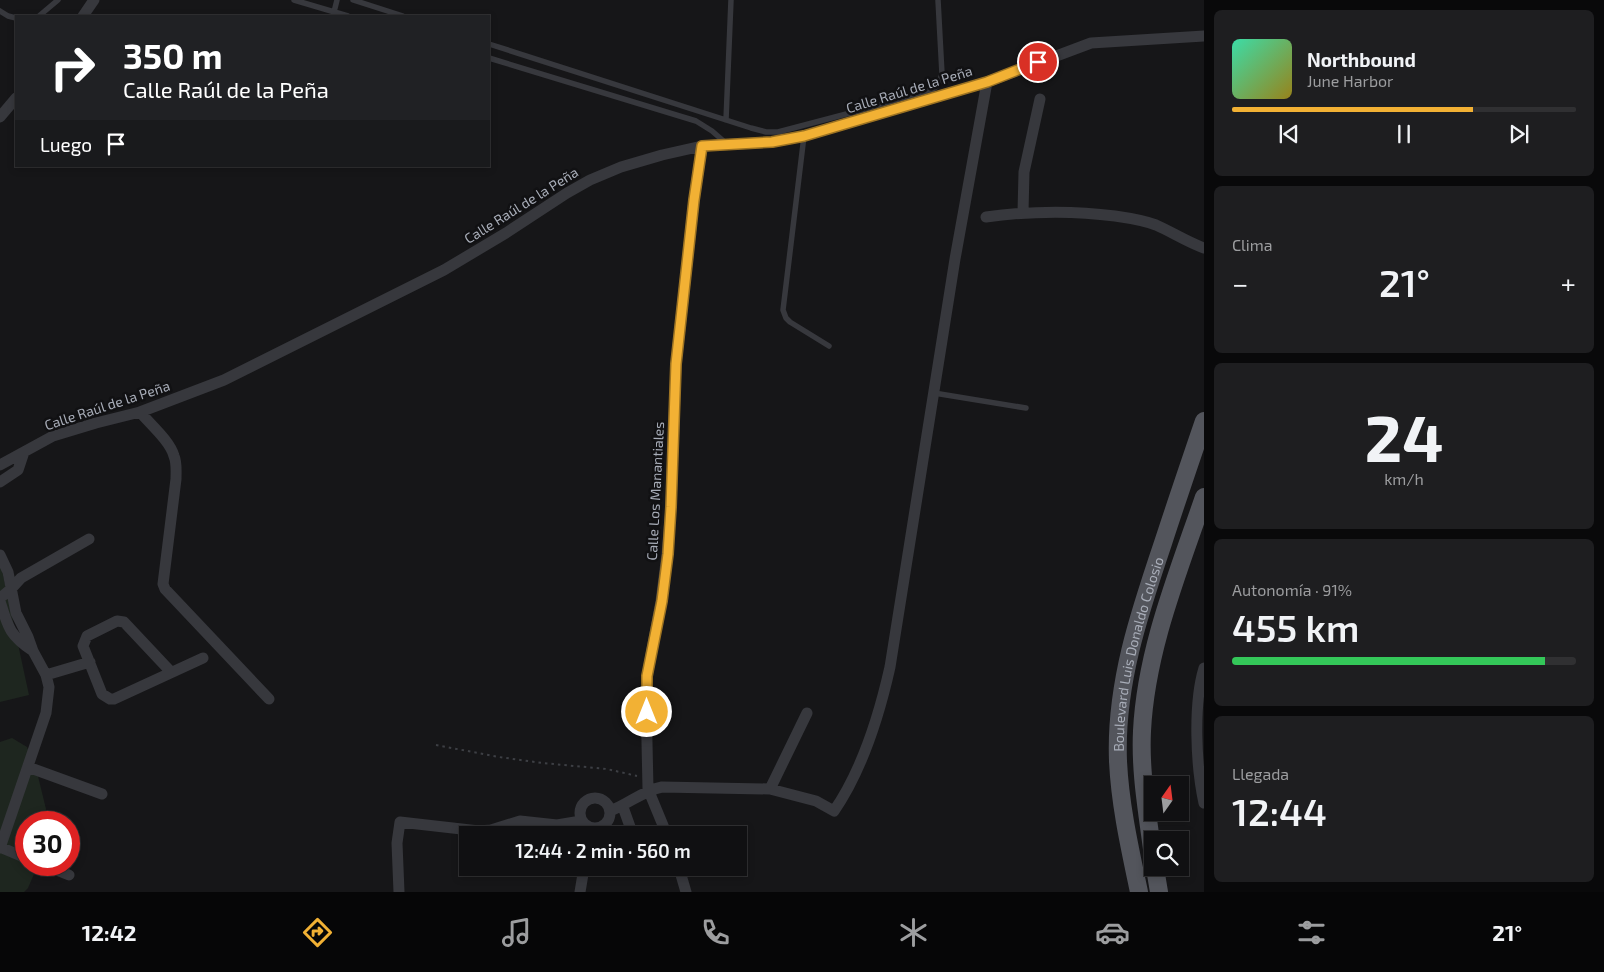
<!DOCTYPE html>
<html lang="es">
<meta charset="utf-8">
<style>
:root{--surface:#101012;--page:#1e1e20;--text:#f1f3f6;--muted:#9c9d9f;--line:#303032;--accent:#f2b134}
body{margin:0;font-family:"Exo 2",sans-serif;background:var(--page);color:var(--text);height:100vh;display:flex;flex-direction:column;font-size:19px;white-space:nowrap}
*{box-sizing:border-box;margin:0}
p{font-size:16px;color:var(--muted)}
.icon{flex:none;width:28px;height:28px;fill:none;stroke:currentColor;stroke-width:2;stroke-linecap:round;stroke-linejoin:round}
.map{position:relative;flex:1;overflow:hidden}
.panel{display:flex;flex-direction:column;gap:10px;padding:10px;background:#09090a;width:400px}
.panel>*{flex:none}
.banner{position:absolute;left:15px;top:15px;width:475px;height:152px;border-radius:0px;box-shadow:0 2px 8px #0003,0 0 0 1px var(--line);background:#202124;color:#fff;overflow:hidden}
.needle{width:32px;rotate:14deg}
.buttons{position:absolute;left:1144px;top:776px;display:grid;gap:10px}
.buttons a{display:grid;place-items:center;width:45px;height:45px;border-radius:0px;background:var(--surface);box-shadow:0 2px 8px #0003,0 0 0 1px var(--line);font-size:25px}
.speed{position:absolute;left:15px;top:811px;display:flex;gap:10px;font-size:25px;font-weight:700;text-align:center}
.speed>*{display:grid;place-content:center;width:65px;height:65px;border-radius:50%;background:var(--surface);box-shadow:0 2px 8px #0003,0 0 0 1px var(--line);line-height:1}
.speed .limit{border:8px solid #d22;background:#fff;color:#111}
.pin{position:absolute;display:grid;place-items:center;width:42px;height:42px;color:#fff;margin:-21px;border:2px solid #fff;border-radius:50%;box-shadow:0 1px 5px #0007}
.me{position:absolute;width:55px;margin:-28px;rotate:0deg;stroke-linejoin:round;filter:drop-shadow(0 0 4px #0008)}
.turn{display:flex;align-items:center;gap:18px;height:105px;padding:0 25px;font-size:22px}
.turn .icon{width:65px;height:65px;stroke-width:2.5}
.turn b{display:block;font-size:35px;line-height:42px}
.then{display:flex;align-items:center;height:48px;padding:0 25px;background:#0003;gap:10px;font-size:19px}
.big{font-size:38px;font-weight:600;line-height:1.1}
.panel .card{flex:1;display:flex;flex-direction:column;justify-content:center;gap:8px;min-width:0;padding:0 18px;border-radius:8px;background:var(--page)}
.panel .dial{align-items:center;gap:0}
.dial b{font-size:65px;line-height:1}
.song{display:flex;align-items:center;gap:15px}
.cover{width:60px;height:60px;border-radius:8px;background:linear-gradient(135deg,hsl(160 70% 55%),hsl(50 70% 35%))}
.played{height:5px;border-radius:2px;background:linear-gradient(90deg,var(--accent) 70%,var(--line) 70%)}
.keys{display:flex;justify-content:space-around;direction:ltr}
.heat{display:flex;justify-content:space-between;align-items:center;font-size:28px;direction:ltr}
.charge{height:8px;border-radius:4px;background:linear-gradient(90deg,#34c759 91%,var(--line) 0)}
.trip{position:absolute;left:459px;top:826px;width:288px;height:50px;border-radius:0px;background:var(--surface);box-shadow:0 2px 8px #0003,0 0 0 1px var(--line);font-weight:600;line-height:50px;text-align:center}
.tab-bar{display:flex;height:80px;justify-content:space-around;align-items:center;background:#060607;color:var(--muted)}
.tab-bar .icon{width:35px;height:35px}
.tab-bar .current{color:var(--accent)}
.tab-bar b{font-size:22px;color:var(--text)}
main{display:flex;flex:1;min-height:0}
.map>svg:first-child{display:block}
.green{fill:#1e261f}
.lines{fill:none;stroke-linecap:round;stroke-linejoin:round}
.path{stroke:#3d3f44;stroke-width:2;stroke-dasharray:2.5 4;stroke-linecap:butt}
.service{stroke:#37383d;stroke-width:5.5}
.minor{stroke:#37383d;stroke-width:11}
.primary{stroke:#53555c;stroke-width:18}
.route-casing{stroke:#9d7322;stroke-width:12}
.route{stroke:#f2b134;stroke-width:9}
.labels{text-anchor:middle;dominant-baseline:central;stroke-width:5;stroke-linejoin:round;paint-order:stroke}
.street-label{font-size:14px;fill:#a8adb8;stroke:#111113}
</style>
<main>
<div class="map">
<svg width="1204" height="892" viewBox="0 0 1204 892">
<rect width="100%" height="100%" fill="#161618"/>
<path class="green" d="M0 561 29 695 0 702Z
M12 738 27 747 36 768 46 809 45 822H26V865H38L28 888 24 892H0V742Z"/>
<g class="lines">
<path class="path" d="M436 745 499 757 542 763 607 769 637 776"/>
<path class="service" d="M294 0 348 16
M353 0 403 16
M0 11 8 16 16 18
M334 12 337 0
M39 16 58 0
M489 44 751 128 766 132H778L854 112 933 89 938 85 942 74 938 0
M489 58 696 121 712 131 727 144
M726 120 731 0
M804 136 783 310 786 318 790 322 829 346
M934 393 1026 408"/>
<path class="minor" d="M83 16 94 0
M0 117 16 98
M1023 212 1024 172 1040 99
M986 217C1030 211 1070 210 1115 216 1129 218 1143 220 1156 225 1172 232 1187 242 1204 248
M140 412C150 424 170 441 174 456 177 463 176 471 176 479L163 584 165 589 269 699
M0 465 53 436 96 423 140 412 224 380 444 270 506 233 567 193 590 180 621 167 662 155 702 146 772 142 804 136 987 82 1091 43 1204 36
M0 482 18 470 24 452
M0 555 8 572 16 613 28 637 33 651 46 675 49 687 46 713 0 848
M0 598 11 589 21 578 89 539
M0 601C8 627 9 635 33 651
M1204 668C1193 704 1196 767 1204 803
M171 672 124 622 117 621 87 636 83 646 102 694 110 699H114L203 658
M46 675 90 662
M28 767 102 794
M770 789 807 713
M580 813a15 15 0 1 1 30 0a15 15 0 1 1-30 0Z
M623 807 633 835
M610 811C629 804 642 791 662 787L770 789 816 801 834 811C863 769 879 716 890 667L955 259 987 82
M667 835 648 789 646 696 647 676 661 601 667 554 671 507 676 364 694 200 702 146
M0 847 26 858
M44 865 69 875
M679 868 686 892
M399 892 397 843 400 822 479 831 491 830 520 821 557 825 581 821
M580 892 584 868"/>
<g class="primary">
<path d="M1152 849C1147 810 1140 771 1142 731 1146 650 1178 573 1204 497"/>
<path d="M1155 868 1159 892"/>
<path id="s1" d="M1139 892C1130 849 1120 805 1118 761 1115 685 1139 614 1163 543 1176 503 1190 462 1204 421"/>
</g>
</g>
<g class="lines">
<g class="route-casing">
<path id="route" d="M647 712V676L662 601 668 554 671 507 676 364 694 200 702 146 772 142 804 136 987 82 1038 62"/>
</g>
<use href="#route" class="route"/>
</g>
<g class="labels">
<g class="street-label">
<text transform="translate(909 89) rotate(-17)">Calle Raúl de la Peña</text>
<text transform="translate(521 205) rotate(-32)">Calle Raúl de la Peña</text>
<text transform="translate(107 405) rotate(-18)">Calle Raúl de la Peña</text>
<text transform="translate(655 491) rotate(-87)">Calle Los Manantiales</text>
<text stroke="none"><textPath href="#s1" startOffset="242">Boulevard Luis Donaldo Colosio</textPath></text>
</g>
</g>
</svg>
<div class="buttons">
<a><svg class="needle" viewBox="-14 -14 28 28"><path d="M0-13l5 13h-10z" fill="#e53935"/><path d="M0 13l5-13h-10z" fill="#9c9d9f"/></svg></a>
<a><svg class="icon" aria-label="search" viewBox="0 0 24 24"><circle cx="10" cy="10" r="6"/><path d="M15 15l6 6"/></svg></a>
</div>
<div class="speed"><div class="limit">30</div></div>
<div class="pin" style="left:1038px;top:62px;background:#d93025"><svg class="icon" aria-label="arrive" viewBox="0 0 24 24"><path d="M6 21V4h12l-3 4 3 4H6"/></svg></div>
<svg class="me" style="left:647px;top:712px" viewBox="-20 -20 40 40"><circle r="17" fill="#f2b134" stroke="#fff" stroke-width="3"/><path d="M0-11L8 9 0 5-8 9z" fill="#fff"/></svg>
<div class="trip">12:44 · 2 min · 560 m</div>
<div class="banner">
<div class="turn"><svg class="icon" aria-label="right" viewBox="0 0 24 24"><path d="M7 20v-9h11M14 6l5 5-5 5"/></svg><div><b>350 m</b>Calle Raúl de la Peña</div></div>
<div class="then">Luego<svg class="icon" aria-label="arrive" viewBox="0 0 24 24"><path d="M6 21V4h12l-3 4 3 4H6"/></svg></div>
</div>
</div>
<section class="panel">
<div class="card">
<div class="song"><i class="cover"></i><div><b>Northbound</b><p>June Harbor</p></div></div>
<div class="played"></div>
<div class="keys"><svg class="icon" aria-label="previous" viewBox="0 0 24 24"><path d="M18 5L8 12l10 7zM5 5v14"/></svg><svg class="icon" aria-label="pause" viewBox="0 0 24 24"><path d="M8 5v14M16 5v14"/></svg><svg class="icon" aria-label="next" viewBox="0 0 24 24"><path d="M6 5l10 7-10 7zM19 5v14"/></svg></div>
</div>
<div class="card"><p>Clima</p>
<div class="heat"><a>−</a><b class="big">21°</b><a>+</a></div>
</div>
<div class="card dial"><b>24</b><p>km/h</p></div>
<div class="card"><p>Autonomía · 91%</p><b class="big">455 km</b><div class="charge"></div></div>
<div class="card"><p>Llegada</p><b class="big">12:44</b></div>
</section>
</main>
<nav class="tab-bar">
<b>12:42</b>
<svg class="icon current" aria-label="directions" viewBox="0 0 24 24"><path d="M12 3l9 9-9 9-9-9zM9 14v-3h6M13 9l2 2-2 2"/></svg>
<svg class="icon" aria-label="music" viewBox="0 0 24 24"><path d="M9 18V5l10-2v13"/><circle cx="6" cy="18" r="3"/><circle cx="16" cy="16" r="3"/></svg>
<svg class="icon" aria-label="phone" viewBox="0 0 24 24"><path d="M5 4h4l2 5-3 2q2 4 5 5l2-3 5 2v4C11 20 4 13 5 4z"/></svg>
<svg class="icon" aria-label="climate" viewBox="0 0 24 24"><path d="M12 3v18M4 7l16 10M4 17L20 7"/></svg>
<svg class="icon" aria-label="car" viewBox="0 0 24 24"><path d="M5 17H2v-5l4-1 3-4h7l3 4 3 1v5h-3M9 17h6M6 11h13"/><circle cx="7" cy="17" r="2"/><circle cx="17" cy="17" r="2"/></svg>
<svg class="icon" aria-label="filters" viewBox="0 0 24 24"><path d="M4 7h16M4 17h16"/><circle cx="9" cy="7" r="2"/><circle cx="15" cy="17" r="2"/></svg>
<b>21°</b>
</nav>
